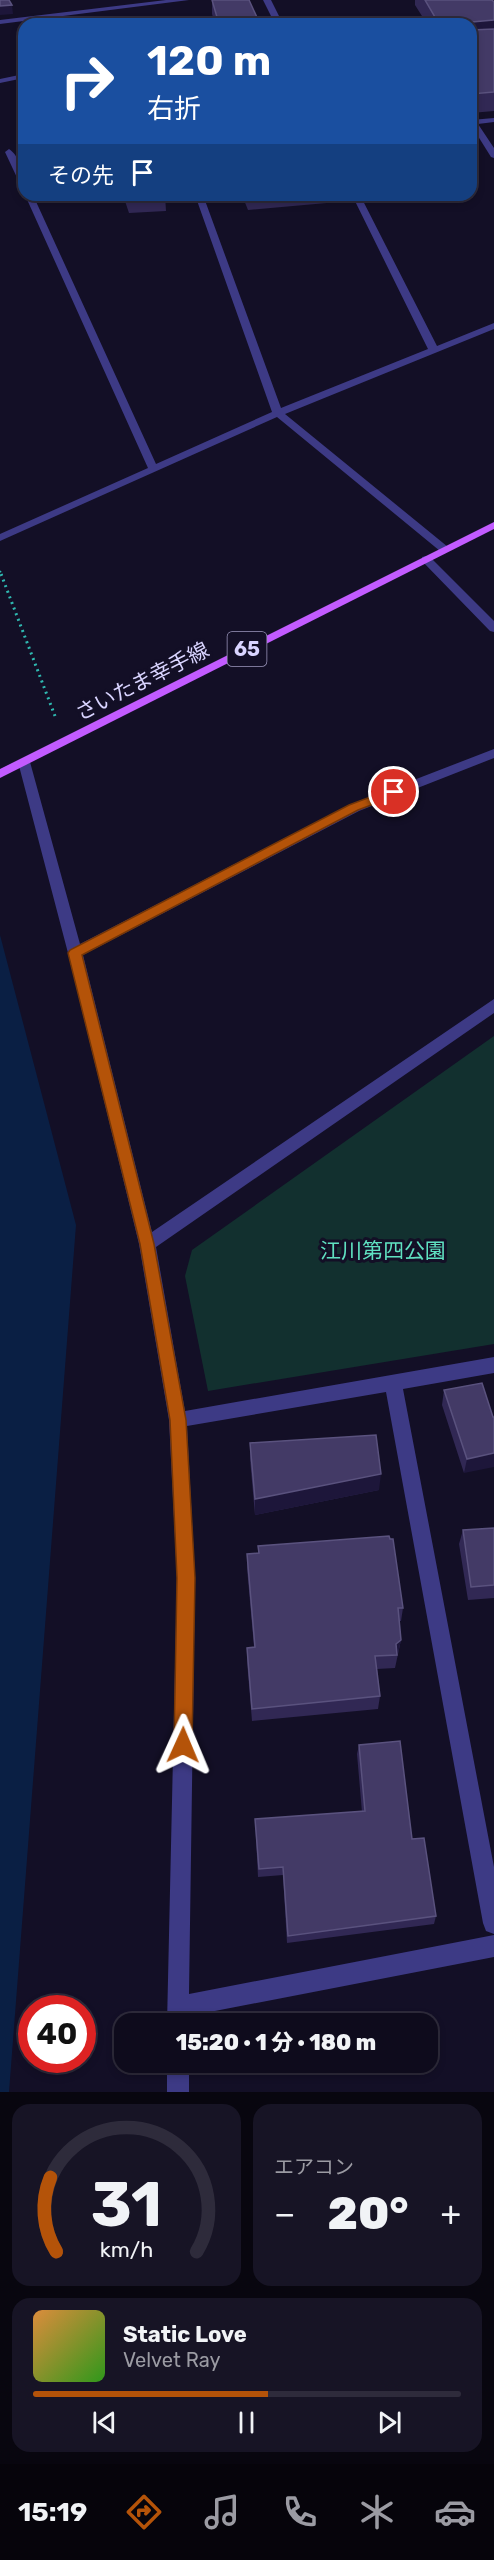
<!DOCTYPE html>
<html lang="ja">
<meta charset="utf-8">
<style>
:root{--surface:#0e0b1c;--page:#171425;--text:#f1f3f6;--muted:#9b9ba3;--line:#2e2b3b;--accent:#b45309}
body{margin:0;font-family:Rubik,"Noto Sans JP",sans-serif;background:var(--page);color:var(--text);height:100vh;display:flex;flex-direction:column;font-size:22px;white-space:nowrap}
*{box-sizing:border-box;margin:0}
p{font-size:20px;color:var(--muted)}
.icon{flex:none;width:33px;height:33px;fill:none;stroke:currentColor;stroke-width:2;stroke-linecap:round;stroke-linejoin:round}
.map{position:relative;height:2092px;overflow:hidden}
.side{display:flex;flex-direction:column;gap:12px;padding:12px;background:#08060f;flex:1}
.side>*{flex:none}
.guide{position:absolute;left:18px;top:18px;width:459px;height:183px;border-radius:18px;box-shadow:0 3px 9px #0003,0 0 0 2px var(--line);background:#1a4fa0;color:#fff;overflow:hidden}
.speed{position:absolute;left:18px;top:1995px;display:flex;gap:12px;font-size:30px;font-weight:700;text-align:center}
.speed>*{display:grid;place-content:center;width:78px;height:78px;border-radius:50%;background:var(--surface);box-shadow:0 3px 9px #0003,0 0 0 2px var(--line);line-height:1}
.speed .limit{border:9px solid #d22;background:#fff;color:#111}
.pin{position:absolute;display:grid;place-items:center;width:51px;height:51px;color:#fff;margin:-26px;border:3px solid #fff;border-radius:50%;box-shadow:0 2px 6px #0007}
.me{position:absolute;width:66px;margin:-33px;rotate:1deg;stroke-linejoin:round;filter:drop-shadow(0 0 4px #0008)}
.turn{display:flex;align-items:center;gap:21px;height:126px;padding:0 30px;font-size:27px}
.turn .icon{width:78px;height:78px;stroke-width:2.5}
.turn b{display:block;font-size:42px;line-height:51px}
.then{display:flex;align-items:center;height:57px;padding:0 30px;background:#0003;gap:12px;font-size:22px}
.big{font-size:45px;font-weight:800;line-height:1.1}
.side .card{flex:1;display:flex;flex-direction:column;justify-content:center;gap:9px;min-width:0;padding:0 21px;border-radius:18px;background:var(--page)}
.side .dial{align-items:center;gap:0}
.dial svg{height:156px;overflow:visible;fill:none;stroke:var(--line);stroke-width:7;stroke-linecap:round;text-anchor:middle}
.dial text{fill:var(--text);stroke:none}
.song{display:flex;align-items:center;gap:18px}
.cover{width:72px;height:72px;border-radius:9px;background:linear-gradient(135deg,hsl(30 70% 55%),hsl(110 70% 35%))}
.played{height:6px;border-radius:3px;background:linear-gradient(90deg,var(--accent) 55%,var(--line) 55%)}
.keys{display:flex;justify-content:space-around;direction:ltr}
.heat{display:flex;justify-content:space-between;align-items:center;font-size:33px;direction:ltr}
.side .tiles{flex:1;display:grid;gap:12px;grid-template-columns:1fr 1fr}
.card:last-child{grid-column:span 2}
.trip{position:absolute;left:114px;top:2013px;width:324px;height:60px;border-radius:18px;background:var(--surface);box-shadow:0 3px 9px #0003,0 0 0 2px var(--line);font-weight:800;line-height:60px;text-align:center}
.dock{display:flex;height:96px;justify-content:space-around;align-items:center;background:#06040b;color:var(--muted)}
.dock .icon{width:42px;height:42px}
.dock .active{color:var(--accent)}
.dock b{font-size:27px;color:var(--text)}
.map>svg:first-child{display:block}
.green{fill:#12302f}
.water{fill:#0a1f44}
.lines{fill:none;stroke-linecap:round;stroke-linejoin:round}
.path-far1{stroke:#2fb8b0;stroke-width:2;stroke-dasharray:1.5 2;stroke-linecap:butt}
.path{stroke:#2fb8b0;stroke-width:3;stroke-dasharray:2 4;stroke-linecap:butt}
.minor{fill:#3d3a85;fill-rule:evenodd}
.major{fill:#c25bff;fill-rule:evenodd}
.wall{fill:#312854}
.shaded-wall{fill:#1d163a}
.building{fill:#433a66;stroke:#5a527e;stroke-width:1.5}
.route{fill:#b45309;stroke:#753606;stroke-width:1.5}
.labels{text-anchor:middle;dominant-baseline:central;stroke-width:6;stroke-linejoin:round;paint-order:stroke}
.shield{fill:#130f26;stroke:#9e99be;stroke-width:1.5}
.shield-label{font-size:20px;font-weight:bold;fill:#d9d4ff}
.street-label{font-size:21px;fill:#d9d4ff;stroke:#130f26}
.park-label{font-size:21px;fill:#5fe0c0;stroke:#130f26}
</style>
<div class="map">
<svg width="494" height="2092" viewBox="0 0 494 2092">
<rect width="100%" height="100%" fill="#130f26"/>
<path class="green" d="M494 1036V1344L208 1391 185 1276 192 1250Z"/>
<path class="water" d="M0 935 76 1225 9 2092H0Z"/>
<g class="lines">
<path class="path-far1" d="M0 571 2 575"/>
<path class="path" d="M1 574 55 716"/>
<path class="minor" d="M166 0H189L0 24V20Z
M263 0H271L283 24H275Z
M24 74V78L0 83V79Z
M494 118V122L478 124 494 148V158L491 157 471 125V120Z
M9 149C20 156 24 175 24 187L20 184 5 152Z
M25 195H33L156 464 272 412 195 195H203L281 408 428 349 352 195H360L437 346 494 323V329L285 414 448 547V551H440L277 417 0 541V534L148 468Z
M426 556 430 557 494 621V632L490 631 422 561V557Z
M494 749V758L359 811 83 955 152 1232 494 999V1013L156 1247 185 1411 494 1357V1373L403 1389 494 1867V1934L486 1931 483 1923 386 1392 187 1426 195 1578 189 1994 494 1935V1957L189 2016V2024H167L177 1578 169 1420 139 1244 68 953 18 762 24 758 30 762 80 944 349 805Z
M167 2062H189V2092H167Z"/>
<path class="major" d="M494 522V529L0 778V769Z"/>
</g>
<path class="wall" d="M212 0 260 24H215L212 14Z
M415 0H492L494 2V111L471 113V24H427L415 5Z
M123 195H165L166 211 129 213Z
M242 195H349V201L248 210Z
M444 1390 493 1417 464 1473 442 1405Z
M250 1443 379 1490 255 1515 250 1459Z
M494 1528V1598L468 1600 459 1544 463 1530Z
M258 1546 403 1608 401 1621H399L401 1640 395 1668 377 1669 380 1696 378 1709 252 1721 247 1661V1648L254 1647 247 1568V1554L258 1553Z
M359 1745 412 1839 436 1916 434 1924 287 1943 283 1875 258 1877 255 1819 362 1812 357 1754Z"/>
<path class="shaded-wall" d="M12 5 13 14 0 15V6Z
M494 20V39L471 32 472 22Z
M494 1453V1467L464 1473 467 1459Z
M381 1474 379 1490 255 1515V1499Z
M401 1640 398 1653 397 1655 396 1644Z"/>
<path class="building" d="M0 0H9L12 5 0 6Z
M212 0H249L260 24H219Z
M425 0H492L494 2V20L472 22 471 30 494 29V92L471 94V24H439Z
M127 195H165L166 196 128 198Z
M482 1383 493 1417H494V1453L467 1459 444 1390Z
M376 1435 381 1474 255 1499 250 1443Z
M494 1528V1585L471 1587 463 1530Z
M389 1536 390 1539H393L403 1608H398L401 1640 396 1644 397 1655 375 1656 380 1696 252 1709 247 1648 255 1647 247 1554 259 1553 258 1546Z
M400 1741 412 1839 424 1838 436 1916 288 1936 283 1867 259 1869 255 1819 365 1811 359 1745Z"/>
<path class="route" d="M394 788 400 792 398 795 358 810 82 955 154 1244 186 1420 195 1578 192 1745 189 1751 183 1754 176 1751 174 1745 177 1578 170 1420 140 1244 68 953 70 950 349 805Z"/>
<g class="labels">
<rect class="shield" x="227.5" y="632" width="39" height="34" rx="4.5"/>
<g class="shield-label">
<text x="247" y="649">65</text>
</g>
<g class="street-label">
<text transform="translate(142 681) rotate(-27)">さいたま幸手線</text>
</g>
<g class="park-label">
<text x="383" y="1250">江川第四公園</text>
</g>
</g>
</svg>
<div class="speed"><div class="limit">40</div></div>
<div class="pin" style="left:394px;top:792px;background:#d93025"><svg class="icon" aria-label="arrive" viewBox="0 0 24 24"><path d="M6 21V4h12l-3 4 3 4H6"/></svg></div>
<svg class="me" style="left:183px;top:1745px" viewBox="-20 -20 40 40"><path d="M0-17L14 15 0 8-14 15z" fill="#b45309" stroke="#fff" stroke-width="4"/></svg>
<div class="trip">15:20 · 1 分 · 180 m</div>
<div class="guide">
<div class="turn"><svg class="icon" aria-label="right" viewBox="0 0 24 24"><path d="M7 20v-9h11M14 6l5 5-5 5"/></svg><div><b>120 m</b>右折</div></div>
<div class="then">その先<svg class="icon" aria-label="arrive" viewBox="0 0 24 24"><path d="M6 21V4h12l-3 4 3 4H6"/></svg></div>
</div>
</div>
<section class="side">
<div class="tiles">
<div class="card dial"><svg viewBox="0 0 100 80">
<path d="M14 69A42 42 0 1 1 86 69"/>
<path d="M14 69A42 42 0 0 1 11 31" stroke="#b45309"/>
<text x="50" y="56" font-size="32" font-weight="700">31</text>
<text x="50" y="72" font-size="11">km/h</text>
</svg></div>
<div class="card"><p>エアコン</p>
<div class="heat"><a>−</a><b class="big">20°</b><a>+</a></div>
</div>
<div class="card">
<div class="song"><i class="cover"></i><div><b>Static Love</b><p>Velvet Ray</p></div></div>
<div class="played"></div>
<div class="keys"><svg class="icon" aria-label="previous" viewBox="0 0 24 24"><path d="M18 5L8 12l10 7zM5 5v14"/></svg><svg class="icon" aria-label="pause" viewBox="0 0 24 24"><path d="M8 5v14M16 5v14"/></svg><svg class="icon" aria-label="next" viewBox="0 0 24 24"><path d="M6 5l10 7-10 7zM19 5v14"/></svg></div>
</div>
</div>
</section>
<nav class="dock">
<b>15:19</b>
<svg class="icon active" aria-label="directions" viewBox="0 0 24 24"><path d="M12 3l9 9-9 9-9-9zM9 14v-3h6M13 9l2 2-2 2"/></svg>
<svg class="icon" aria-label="music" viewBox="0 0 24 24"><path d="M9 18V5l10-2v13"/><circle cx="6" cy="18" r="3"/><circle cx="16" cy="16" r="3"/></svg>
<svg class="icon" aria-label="phone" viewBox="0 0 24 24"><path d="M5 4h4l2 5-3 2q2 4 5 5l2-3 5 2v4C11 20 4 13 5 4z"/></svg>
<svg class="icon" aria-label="climate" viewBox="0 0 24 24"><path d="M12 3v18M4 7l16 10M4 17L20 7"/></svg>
<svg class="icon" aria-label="car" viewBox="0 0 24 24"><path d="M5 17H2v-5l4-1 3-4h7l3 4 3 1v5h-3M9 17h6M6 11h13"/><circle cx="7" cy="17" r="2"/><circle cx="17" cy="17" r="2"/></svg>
</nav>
